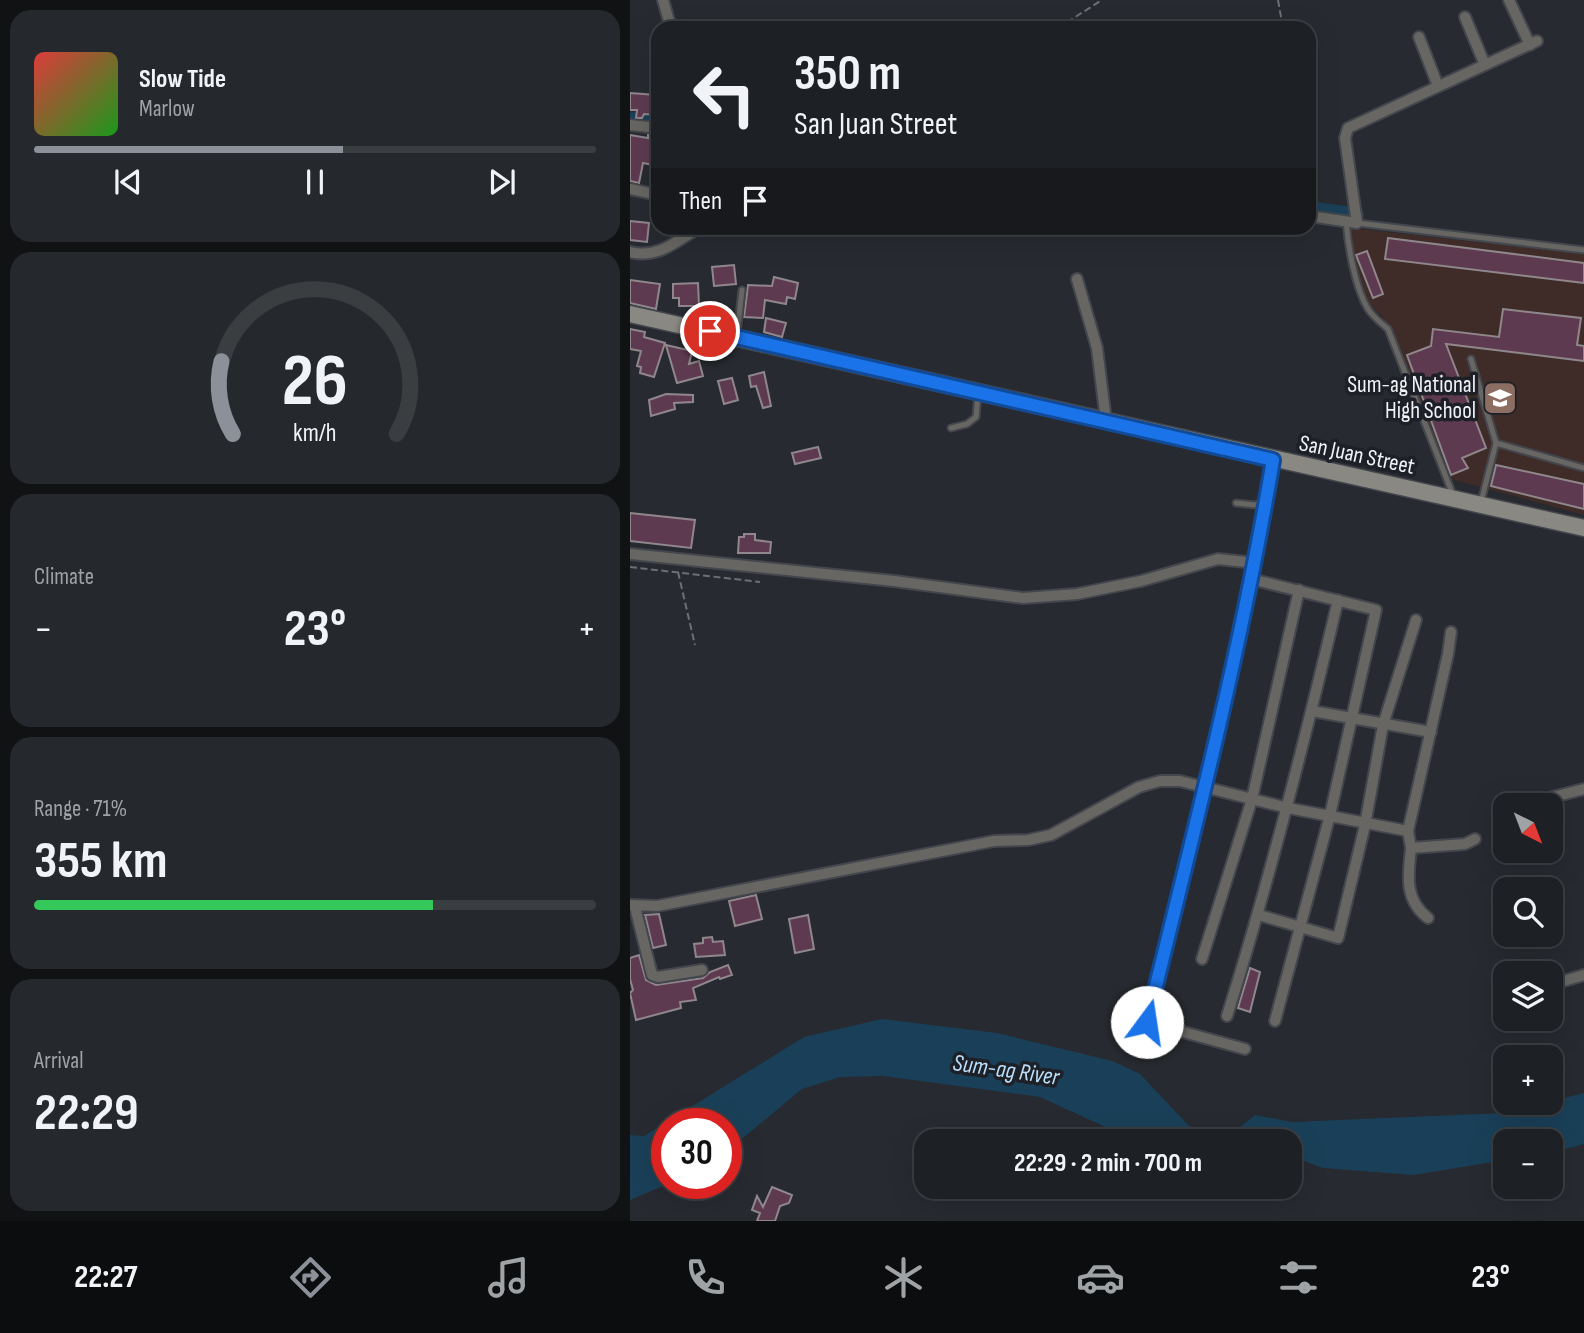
<!DOCTYPE html>
<meta charset="utf-8">
<style>
:root{--surface:#1d2024;--page:#25282c;--text:#f1f3f6;--muted:#a0a3a6;--line:#3b3e41;--accent:#8c9099}
body{margin:0;font-family:"Sofia Sans Condensed",sans-serif;background:var(--page);color:var(--text);height:100vh;display:flex;flex-direction:column;font-size:26px;white-space:nowrap}
*{box-sizing:border-box;margin:0}
p{font-size:23px;color:var(--muted)}
.icon{flex:none;width:38px;height:38px;fill:none;stroke:currentColor;stroke-width:2;stroke-linecap:round;stroke-linejoin:round}
.map{position:relative;flex:1;overflow:hidden}
.panel{display:flex;flex-direction:column;gap:10px;padding:10px;background:#101214;width:630px}
.panel>*{flex:none}
.guide{position:absolute;left:21px;top:21px;width:665px;height:214px;border-radius:21px;box-shadow:0 7px 28px #0002,0 0 0 2px var(--line);background:#1d2024;color:var(--text);overflow:hidden}
.needle{width:46px;rotate:138deg}
.controls{position:absolute;left:863px;top:793px;display:grid;gap:14px}
.controls a{display:grid;place-items:center;width:70px;height:70px;border-radius:14px;background:var(--surface);box-shadow:0 7px 28px #0002,0 0 0 2px var(--line);font-size:35px}
.speed{position:absolute;left:21px;top:1108px;display:flex;gap:14px;font-size:35px;font-weight:700;text-align:center}
.speed>*{display:grid;place-content:center;width:91px;height:91px;border-radius:50%;background:var(--surface);box-shadow:0 7px 28px #0002,0 0 0 2px var(--line);line-height:1}
.speed .limit{border:10px solid #d22;background:#fff;color:#111}
.pin{position:absolute;display:grid;place-items:center;width:60px;height:60px;color:#fff;margin:-30px;border:4px solid #fff;border-radius:50%;box-shadow:0 2px 7px #0007}
.me{position:absolute;width:77px;margin:-38px;rotate:14deg;stroke-linejoin:round;filter:drop-shadow(0 0 5px #0008)}
.turn{display:flex;align-items:center;gap:24px;height:147px;padding:0 28px;font-size:32px}
.turn .icon{width:91px;height:91px;stroke-width:2.5}
.turn b{display:block;font-size:49px;line-height:60px}
.then{display:flex;align-items:center;height:66px;padding:0 28px;background:#0003;gap:14px;font-size:26px}
.big{font-size:52px;font-weight:700;line-height:1.1}
.panel .widget{flex:1;display:flex;flex-direction:column;justify-content:center;gap:10px;min-width:0;padding:0 24px;border-radius:21px;background:var(--page)}
.panel .dial{align-items:center;gap:0}
.dial svg{height:182px;overflow:visible;fill:none;stroke:var(--line);stroke-width:7;stroke-linecap:round;text-anchor:middle}
.dial text{fill:var(--text);stroke:none}
.song{display:flex;align-items:center;gap:21px}
.cover{width:84px;height:84px;border-radius:10px;background:linear-gradient(135deg,hsl(0 70% 55%),hsl(120 70% 35%))}
.played{height:7px;border-radius:4px;background:linear-gradient(90deg,var(--accent) 55%,var(--line) 55%)}
.keys{display:flex;justify-content:space-around;direction:ltr}
.heat{display:flex;justify-content:space-between;align-items:center;font-size:38px;direction:ltr}
.charge{height:10px;border-radius:5px;background:linear-gradient(90deg,#34c759 71%,var(--line) 0)}
.trip{position:absolute;left:284px;top:1129px;width:388px;height:70px;border-radius:21px;background:var(--surface);box-shadow:0 7px 28px #0002,0 0 0 2px var(--line);font-weight:700;line-height:70px;text-align:center}
.tabs{display:flex;height:112px;justify-content:space-around;align-items:center;background:#0c0d0e;color:var(--muted)}
.tabs .icon{width:49px;height:49px}
.tabs .on{color:var(--accent)}
.tabs b{font-size:32px;color:var(--text)}
main{display:flex;flex:1;min-height:0}
.map>svg:first-child{display:block}
.education{fill:#3f2c28}
.water{fill:#1a4059}
.lines{fill:none;stroke-linecap:round;stroke-linejoin:round}
.canal{stroke:#1a4059;stroke-width:12}
.building{fill:#5e3a50;stroke:#8f878b;stroke-width:2}
.lane-casing{stroke:#43464c;stroke-width:9}
.street-casing{stroke:#43464c;stroke-width:14}
.secondary-casing{stroke:#43464c;stroke-width:19}
.path{stroke:#6d6f75;stroke-width:2;stroke-dasharray:7 3.5;stroke-linecap:butt}
.lane{stroke:#676663;stroke-width:5}
.street{stroke:#676663;stroke-width:10}
.secondary{stroke:#898883;stroke-width:16}
.route-casing{stroke:#114b97;stroke-width:18}
.route{stroke:#1a73e8;stroke-width:12}
.labels{text-anchor:middle;dominant-baseline:central;stroke-width:7;stroke-linejoin:round;paint-order:stroke}
.poi-label{font-size:23px;fill:#f1f3f7;stroke:#1d2026;text-anchor:end}
.street-label{font-size:23px;fill:#f1f3f7;stroke:#1d2026}
.water-label{font-size:24px;font-style:italic;fill:#badffb;stroke:#1d2026}
</style>
<main>
<section class="panel">
<div class="widget">
<div class="song"><i class="cover"></i><div><b>Slow Tide</b><p>Marlow</p></div></div>
<div class="played"></div>
<div class="keys"><svg class="icon" aria-label="previous" viewBox="0 0 24 24"><path d="M18 5L8 12l10 7zM5 5v14"/></svg><svg class="icon" aria-label="pause" viewBox="0 0 24 24"><path d="M8 5v14M16 5v14"/></svg><svg class="icon" aria-label="next" viewBox="0 0 24 24"><path d="M6 5l10 7-10 7zM19 5v14"/></svg></div>
</div>
<div class="widget dial"><svg viewBox="0 0 100 80">
<path d="M14 69A42 42 0 1 1 86 69"/>
<path d="M14 69A42 42 0 0 1 9 37" stroke="#8c9099"/>
<text x="50" y="56" font-size="32" font-weight="700">26</text>
<text x="50" y="72" font-size="11">km/h</text>
</svg></div>
<div class="widget"><p>Climate</p>
<div class="heat"><a>−</a><b class="big">23°</b><a>+</a></div>
</div>
<div class="widget"><p>Range · 71%</p><b class="big">355 km</b><div class="charge"></div></div>
<div class="widget"><p>Arrival</p><b class="big">22:29</b></div>
</section>
<div class="map">
<svg width="954" height="1221" viewBox="0 0 954 1221">
<rect width="100%" height="100%" fill="#272a30"/>
<path class="education" d="M712 227 954 254V515L817 478 753 317 737 303Z"/>
<path class="water" d="M252 1019 367 1033 482 1061 510 1074 558 1125 582 1141H506L410 1097 253 1076 210 1077 172 1089 96 1152V1124H37V1183H40L0 1200V1135L14 1136 174 1037Z
M954 1093V1144L921 1153 920 1141H875V1160L784 1175 693 1168 660 1156V1141H593L625 1115 662 1122 874 1113Z"/>
<g class="lines">
<path class="canal" d="M0 118 28 121
M679 207 728 214"/>
</g>
<path class="building" d="M0 93 26 95 28 115 14 114 12 118H6L7 110H0Z
M0 135 18 138V135L28 136V166L13 163 9 183 0 181Z
M0 221 19 223 17 242 0 240Z
M758 238 954 263V283L755 259Z
M737 251 753 294 743 298 726 255Z
M104 265 106 284 84 286 82 267Z
M144 277 168 283 165 299 157 297 156 304 135 300 133 318 114 317 118 285 142 286Z
M0 280 30 284 26 309 0 303Z
M68 283 69 306H49V298H43V284Z
M873 309 951 318 947 345 954 346V361L816 344 856 448 832 458 838 468 821 475 777 355 801 346 803 329 869 337Z
M136 318 156 323 152 337 134 332Z
M0 329 15 332 14 337 35 343 24 377 10 373 11 367 7 366 11 351 0 349Z
M36 345 62 351 59 364 69 361 73 376 47 383Z
M134 372 141 406 133 408 126 386 121 387 119 376Z
M102 378 108 400 94 404 88 381Z
M36 394 63 395V402L44 403 45 409 21 416 19 400Z
M188 447 191 458 165 464 162 453Z
M866 465 954 484V509L861 486Z
M0 513 65 520 61 548 0 541Z
M114 534H125V540L141 542 140 553H108L109 537H114Z
M126 895 132 919 105 926 99 901Z
M29 914 36 945 23 948 15 915Z
M178 915 184 949 165 953 159 919Z
M82 937 83 942 93 941 95 955 66 957 64 944 73 943V938Z
M9 955 16 980 26 985 73 978 80 972 98 965 102 975 90 979 89 977 63 988 66 1000 50 1002 51 1008 6 1020 0 993 3 990 0 979V958Z
M620 968 630 972 620 1012 608 1008Z
M142 1187 162 1195 159 1203 150 1206 145 1221H127L130 1213 122 1210 127 1196 133 1207Z"/>
<g class="lines">
<g class="lane-casing">
<path id="lane" d="M716 221C718 246 725 288 738 309 743 317 751 323 758 329L823 495
M727 223 954 250
M107 334 112 290
M841 359 866 443 851 502
M321 428 337 424 346 417 348 394
M866 443 954 468
M606 503 625 505 637 501"/>
</g>
<g class="street-casing">
<path id="street" d="M33 0 41 28
M879 0 900 45
M835 17 855 65
M789 37 808 86
M0 125 28 128
M0 189 28 195
M679 216 727 223 715 138 718 128 907 41
M0 252C27 259 46 242 68 228
M447 279 467 348 476 421
M0 554 264 581 393 598 447 594 511 581 588 559 625 563
M621 579 746 610 700 815 645 1021
M682 711 801 732
M915 799 954 789
M778 831 781 848 835 844 845 839
M781 848C778 875 774 900 798 918
M0 905 27 906 364 841 398 840 421 835 509 787 530 781H550L658 808 778 831 818 654 821 632
M5 907 22 975 28 977 72 970
M629 915 708 938 735 825 753 725 786 620
M572 959 622 799 669 590
M920 985 954 975
M597 1016C640 879 675 740 708 600
M911 1018 919 1022
M615 1049 517 1022C563 836 612 650 643 460"/>
</g>
<g class="secondary-casing">
<path id="secondary" d="M0 314 954 528"/>
</g>
<path class="path" d="M648 0 653 28
M428 28 472 0
M0 567 130 582
M48 572 65 645"/>
<use href="#lane" class="lane"/>
<use href="#street" class="street"/>
<use href="#secondary" class="secondary"/>
</g>
<g class="lines">
<g class="route-casing">
<path id="route" d="M80 331 643 460C611 650 563 836 517 1022"/>
</g>
<use href="#route" class="route"/>
</g>
<defs>
<g id="school-square" transform="scale(1.75)"><rect x="-9" y="-9" width="18" height="18" rx="4" fill="#8d6e63" stroke="#1d2026"/><path d="M0-5L7-2L0 1L-7-2ZM-4 1L0 2.5L4 1V4Q0 6-4 4Z" fill="#fff"/></g>
</defs>
<g fill-rule="evenodd">
<use href="#school-square" x="870" y="398"/>
</g>
<g class="labels">
<g class="poi-label">
<text x="846" y="385">Sum-ag National<tspan x="846" dy="26">High School</tspan></text>
</g>
<g class="street-label">
<text transform="translate(727 455) rotate(12)">San Juan Street</text>
</g>
<g class="water-label">
<text transform="translate(376 1070) rotate(8)">Sum-ag River</text>
</g>
</g>
</svg>
<div class="controls">
<a><svg class="needle" viewBox="-14 -14 28 28"><path d="M0-13l5 13h-10z" fill="#e53935"/><path d="M0 13l5-13h-10z" fill="#a0a3a6"/></svg></a>
<a><svg class="icon" aria-label="search" viewBox="0 0 24 24"><circle cx="10" cy="10" r="6"/><path d="M15 15l6 6"/></svg></a>
<a><svg class="icon" aria-label="layers" viewBox="0 0 24 24"><path d="M12 4l9 5-9 5-9-5zM3 14l9 5 9-5"/></svg></a>
<a>+</a>
<a>−</a>
</div>
<div class="speed"><div class="limit">30</div></div>
<div class="pin" style="left:80px;top:331px;background:#d93025"><svg class="icon" aria-label="arrive" viewBox="0 0 24 24"><path d="M6 21V4h12l-3 4 3 4H6"/></svg></div>
<svg class="me" style="left:517px;top:1022px" viewBox="-20 -20 40 40"><circle r="19" fill="#fff"/><path d="M0-13L10 11 0 6-10 11z" fill="#1a73e8"/></svg>
<div class="trip">22:29 · 2 min · 700 m</div>
<div class="guide">
<div class="turn"><svg class="icon" aria-label="left" viewBox="0 0 24 24"><path d="M17 20v-9H6M10 6l-5 5 5 5"/></svg><div><b>350 m</b>San Juan Street</div></div>
<div class="then">Then<svg class="icon" aria-label="arrive" viewBox="0 0 24 24"><path d="M6 21V4h12l-3 4 3 4H6"/></svg></div>
</div>
</div>
</main>
<nav class="tabs">
<b>22:27</b>
<svg class="icon on" aria-label="directions" viewBox="0 0 24 24"><path d="M12 3l9 9-9 9-9-9zM9 14v-3h6M13 9l2 2-2 2"/></svg>
<svg class="icon" aria-label="music" viewBox="0 0 24 24"><path d="M9 18V5l10-2v13"/><circle cx="6" cy="18" r="3"/><circle cx="16" cy="16" r="3"/></svg>
<svg class="icon" aria-label="phone" viewBox="0 0 24 24"><path d="M5 4h4l2 5-3 2q2 4 5 5l2-3 5 2v4C11 20 4 13 5 4z"/></svg>
<svg class="icon" aria-label="climate" viewBox="0 0 24 24"><path d="M12 3v18M4 7l16 10M4 17L20 7"/></svg>
<svg class="icon" aria-label="car" viewBox="0 0 24 24"><path d="M5 17H2v-5l4-1 3-4h7l3 4 3 1v5h-3M9 17h6M6 11h13"/><circle cx="7" cy="17" r="2"/><circle cx="17" cy="17" r="2"/></svg>
<svg class="icon" aria-label="filters" viewBox="0 0 24 24"><path d="M4 7h16M4 17h16"/><circle cx="9" cy="7" r="2"/><circle cx="15" cy="17" r="2"/></svg>
<b>23°</b>
</nav>
